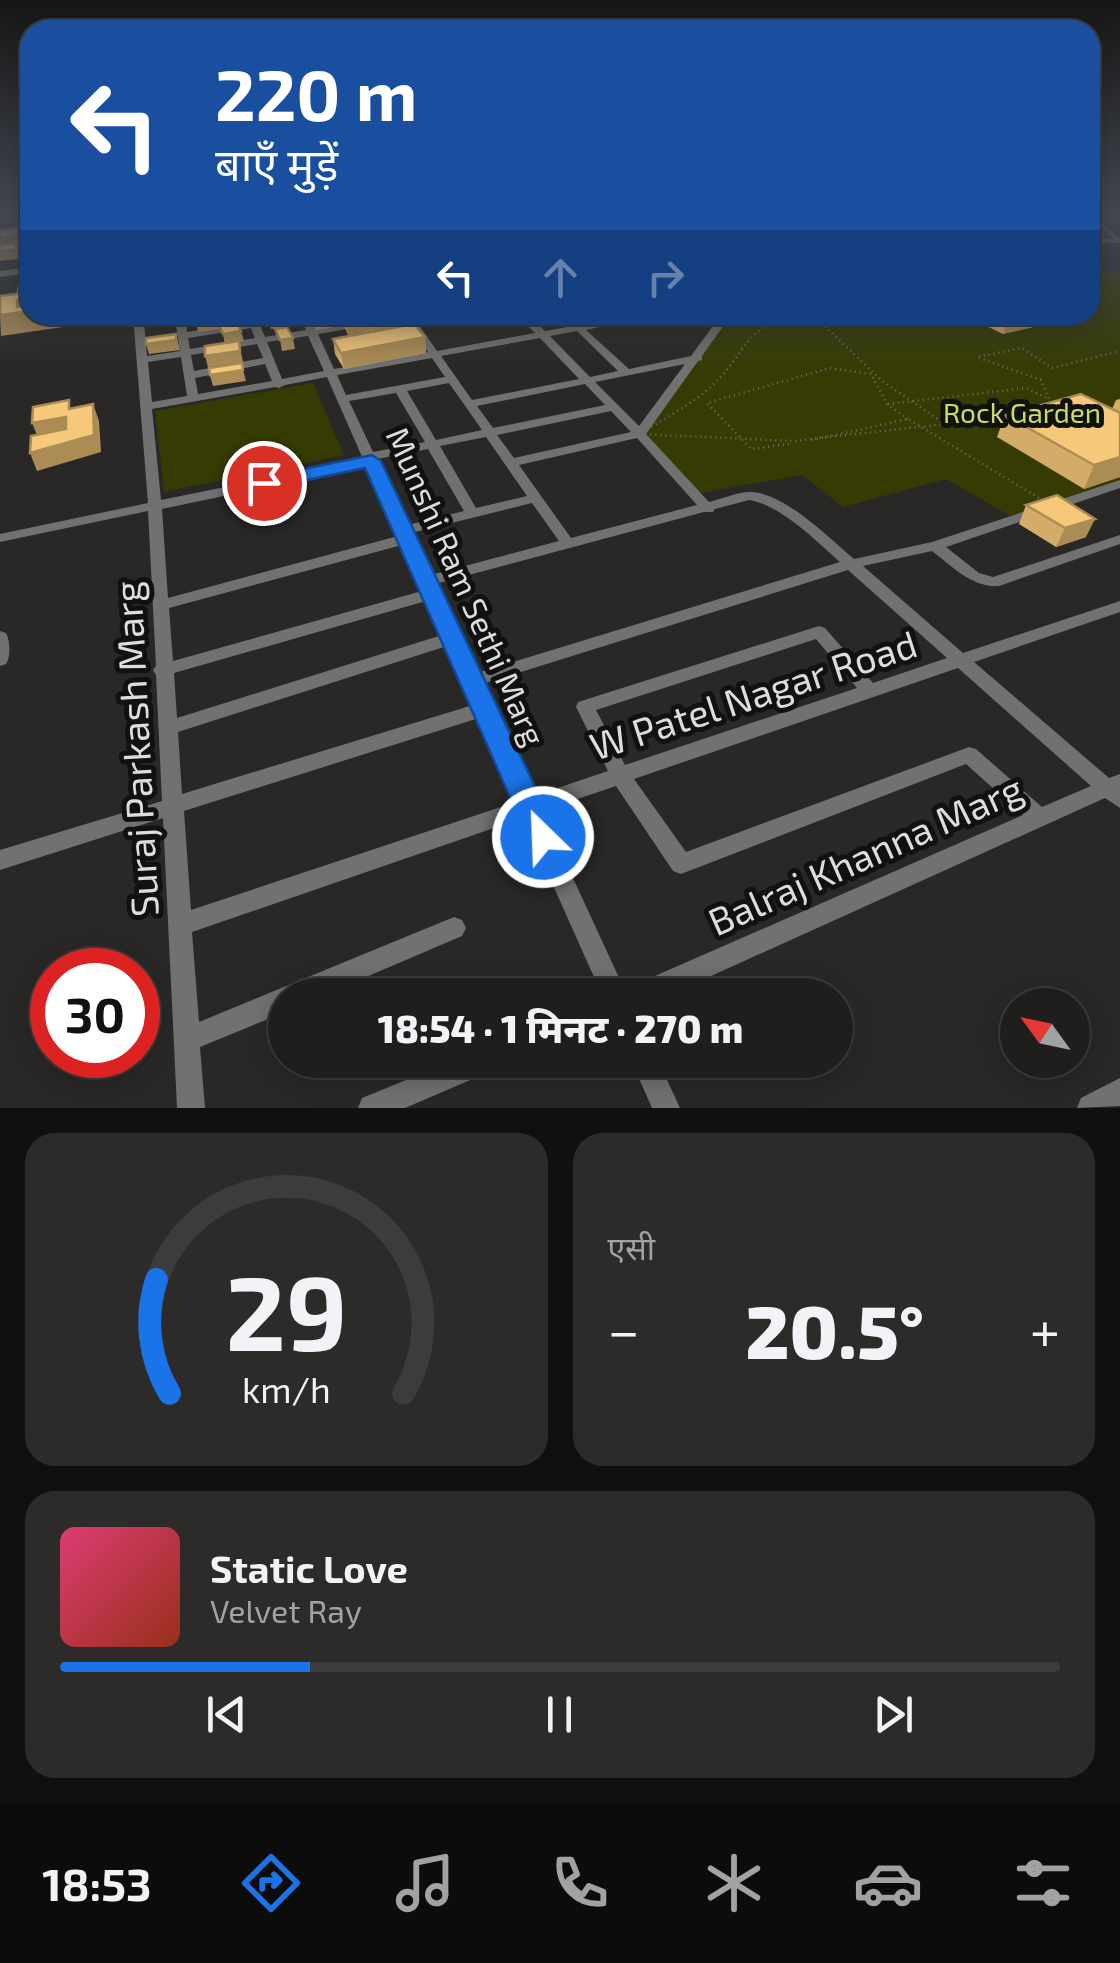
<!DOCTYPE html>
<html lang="hi">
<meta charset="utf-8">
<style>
:root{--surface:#1f1e1c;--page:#2c2b29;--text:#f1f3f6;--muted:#a1a2a3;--line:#3c3c3b;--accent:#1a73e8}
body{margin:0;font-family:"Exo 2","Noto Sans Devanagari",sans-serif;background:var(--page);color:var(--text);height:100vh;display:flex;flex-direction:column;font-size:38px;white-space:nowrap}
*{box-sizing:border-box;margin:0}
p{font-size:32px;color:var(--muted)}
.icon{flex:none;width:55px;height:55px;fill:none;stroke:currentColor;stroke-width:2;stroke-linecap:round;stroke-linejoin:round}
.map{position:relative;height:1108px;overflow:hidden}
.side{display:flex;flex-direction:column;gap:25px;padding:25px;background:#11100f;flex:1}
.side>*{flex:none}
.hud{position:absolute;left:20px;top:20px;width:1080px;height:305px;border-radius:30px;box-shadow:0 5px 25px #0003,0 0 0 2px var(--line);background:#1a4fa0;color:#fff;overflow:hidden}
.needle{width:65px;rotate:303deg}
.tools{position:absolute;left:1000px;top:988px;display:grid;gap:20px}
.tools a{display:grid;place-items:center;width:90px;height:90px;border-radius:50%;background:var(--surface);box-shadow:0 5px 25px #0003,0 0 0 2px var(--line);font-size:50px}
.speed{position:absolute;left:30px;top:948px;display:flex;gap:20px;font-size:50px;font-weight:700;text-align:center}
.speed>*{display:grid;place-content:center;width:130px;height:130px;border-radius:50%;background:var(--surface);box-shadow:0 5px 25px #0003,0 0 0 2px var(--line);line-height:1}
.speed .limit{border:15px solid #d22;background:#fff;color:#111}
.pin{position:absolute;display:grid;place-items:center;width:85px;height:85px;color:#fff;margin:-42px;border:5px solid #fff;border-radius:50%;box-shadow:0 2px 10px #0007}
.me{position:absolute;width:110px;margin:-55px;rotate:336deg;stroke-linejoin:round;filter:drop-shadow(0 0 8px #0008)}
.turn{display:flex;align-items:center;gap:35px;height:210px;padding:0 30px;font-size:45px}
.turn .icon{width:130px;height:130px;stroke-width:2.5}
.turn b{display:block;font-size:70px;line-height:85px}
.lanes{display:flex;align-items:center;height:95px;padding:0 30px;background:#0003;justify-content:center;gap:50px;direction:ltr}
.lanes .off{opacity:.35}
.big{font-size:75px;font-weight:800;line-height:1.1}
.side .card{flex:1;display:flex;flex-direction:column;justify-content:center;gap:15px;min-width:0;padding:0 35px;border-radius:30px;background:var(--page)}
.side .dial{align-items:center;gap:0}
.dial svg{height:260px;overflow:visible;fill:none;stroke:var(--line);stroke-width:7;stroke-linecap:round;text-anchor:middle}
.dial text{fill:var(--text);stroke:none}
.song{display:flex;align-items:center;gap:30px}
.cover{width:120px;height:120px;border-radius:15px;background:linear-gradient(135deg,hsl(340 70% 55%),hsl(10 70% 35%))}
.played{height:10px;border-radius:5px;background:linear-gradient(90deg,var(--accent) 25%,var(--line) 25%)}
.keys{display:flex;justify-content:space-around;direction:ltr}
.heat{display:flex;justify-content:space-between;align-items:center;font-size:55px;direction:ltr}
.side .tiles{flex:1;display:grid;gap:25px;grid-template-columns:1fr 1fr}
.card:last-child{grid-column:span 2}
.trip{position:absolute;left:268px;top:978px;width:585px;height:100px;border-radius:50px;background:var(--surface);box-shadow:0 5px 25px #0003,0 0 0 2px var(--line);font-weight:800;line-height:100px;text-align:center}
.menu{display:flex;height:160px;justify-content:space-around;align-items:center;background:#0c0c0b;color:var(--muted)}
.menu .icon{width:70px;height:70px}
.menu .on{color:var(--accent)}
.menu b{font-size:45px;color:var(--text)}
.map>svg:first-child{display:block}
.green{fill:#363b03}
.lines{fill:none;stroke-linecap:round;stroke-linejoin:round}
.path{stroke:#6f6f6d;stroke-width:2.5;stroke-dasharray:1 4;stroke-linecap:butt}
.lane{stroke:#707170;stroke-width:4}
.street{fill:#707170;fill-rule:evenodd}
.wall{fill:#d4ac68}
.shaded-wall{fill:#ac8c55}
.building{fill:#f6c879;stroke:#ac8c55;stroke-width:2.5}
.route{fill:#1a73e8;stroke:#114b97;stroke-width:2.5}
.labels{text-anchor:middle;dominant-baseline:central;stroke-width:10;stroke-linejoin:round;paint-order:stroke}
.far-park-label{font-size:28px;fill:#ccda67;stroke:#111110}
.street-label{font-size:32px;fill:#dddddb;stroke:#111110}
.near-street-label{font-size:38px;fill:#dddddb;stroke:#111110}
</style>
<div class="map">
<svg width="1120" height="1108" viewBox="0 0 1120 1108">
<rect width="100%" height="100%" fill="#292826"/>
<path class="green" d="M1120 272V484L1010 516 946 479 843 507 802 475 689 495 640 434 729 315H1090V273Z
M313 383 344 455 164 492 155 411Z"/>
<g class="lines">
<path class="path" d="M814 316 881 380 945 424 793 441 640 434C661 420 686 408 706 391 752 353 739 318 814 316Z
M888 404 1026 388 1049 399 1041 380 977 357 1022 348 1052 368 1120 351
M812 440 908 419 1039 498
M789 444 751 449 707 403 830 368 871 374 887 404 908 419"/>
<path class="lane" d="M1090 216 1120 241
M1090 240 1120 241"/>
<path class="street" d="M30 232V236L0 239V235Z
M30 244V248L0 251V247Z
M30 267V273L0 277V271Z
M30 299V305L0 309V303Z
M133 315H143V317L186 315 187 332 249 322 246 315H256L265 337 306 330 299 315H309L315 328 396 315H412L437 351 535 333 521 319 499 318 494 315H542L532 318 545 331 634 315H655L586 330 629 369 691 356 721 315H731L702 356V360L698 361 646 434 709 502C722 499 735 493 748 492 782 490 829 538 854 559L932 542 1120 480V488L946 547 979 573 993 577 1120 535V544L999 586C972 588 952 566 932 551L863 566 963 653 1120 601V612L974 662 1109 778 1120 774V808L1105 798 669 995H629L632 986 1023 815 966 764 681 874 673 871 616 786 542 811 627 995H602L523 818 192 932 199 1022 454 917 462 920 466 928 462 936 324 995H285V1012L200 1047 205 1108H177L163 818 0 870V850L162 801 156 675 153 670 156 666 148 511 0 542V534L148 503ZM175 319 180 351 147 356 144 323ZM405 319 428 352 334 369 318 334ZM251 328 255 338 190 349 188 338ZM577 331 618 371 590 377 550 336ZM308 336 324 371 282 379 267 342ZM540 338 579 379 472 400 441 356ZM257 344 263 358 194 371 191 355ZM181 357 187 396 152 402 148 362ZM432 358 445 377 346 395 337 375ZM265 364 272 381 198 394 195 378ZM685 364 639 426 595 382ZM327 377 363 459 161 500 152 409 275 387 279 388 285 385ZM449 383 482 430 436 440 407 391ZM585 384 605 405 493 428 477 406ZM396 393 425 442 373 452 349 401ZM611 411 631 432 514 458 497 435ZM486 437 527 496 476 508 440 446ZM637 438 697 505 571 538 519 465ZM428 449 464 511 408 525 377 459ZM366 466 398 536 168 598 162 509ZM749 500C781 505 816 541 840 562L477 673 435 584 704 512H713L715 509ZM532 503 559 541 431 575 415 540 416 538 411 533ZM402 545 422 591 173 661 169 608ZM848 570 947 658 873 683 825 628 819 626 578 702 576 707 608 771 534 796 482 684ZM426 601 442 635 177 718 174 673ZM816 639 857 688 625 765 596 710ZM447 646 473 705 182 794 178 732ZM958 668 1091 786 1042 807 976 749 969 747 686 852 634 779ZM479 718 516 802 191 910 184 811Z
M0 631 6 633C10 640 11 657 6 664L0 666Z
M455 1060H500L496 1069 405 1108H358L362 1098Z
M631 1060H658L680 1108H652Z
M1120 1078V1106L1077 1108 1081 1098Z"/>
</g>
<path class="wall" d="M309 315H348V318L372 320 373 324 408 325 425 337 426 353 344 369 335 354 333 339 372 330 348 335 344 325 316 330Z
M964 315H1061L1058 321 1003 334Z
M1120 399V477L1084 489 997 437 1005 415 1112 409 1116 400Z
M1026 505 1086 537 1056 547 1019 524Z"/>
<path class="shaded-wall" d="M19 228 22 237 19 245H17L20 252 18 259 0 261V238Z
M30 311V315H63V327L1 336 0 315Z
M81 315H102L103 320 84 323Z
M234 315H248L250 323 228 326 225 316Z
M295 315H302L303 324 271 329 269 319Z
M348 315 349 324 372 320 373 328 371 324 372 330 348 335 346 324 343 319 344 325 316 330 314 320Z
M372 315H397V316L372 320Z
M1010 315H1061L1058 321 1003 334Z
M219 319 221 329 198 332 196 322Z
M241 331 244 341 239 342 243 362 208 367 205 356 225 345 223 334Z
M176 334 180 350 149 354 146 344Z
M425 337 426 353 344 369 341 353Z
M293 338 295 349 282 351 280 340Z
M243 370 246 381 213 386 210 375Z
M93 404 99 421 101 452 37 471 30 453 94 435Z
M66 417 73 434 39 440 32 423Z
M1120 457V477L1084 489 1094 465Z
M1095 519 1086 537 1056 547 1065 528Z"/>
<path class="building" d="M19 228 16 236 0 238V230Z
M17 243 15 250 0 251V245Z
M27 250H30V260H24Z
M27 266H30V275L25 276Z
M30 279V289L18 291 20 280Z
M30 292V298L17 300V307L30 305V311L0 315V296Z
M194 315H218L219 319 196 322Z
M267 315H295L269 319Z
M311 315H344L314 320Z
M368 315 372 320 346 324 343 319Z
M405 319 408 324 374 329 371 324Z
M237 322 241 331 223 334 219 325Z
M414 324 425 337 341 353 333 339Z
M287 327 293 338 280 340 275 329Z
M176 334V340L146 344V338Z
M239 341 240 351 205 356V346Z
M242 363 243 370 210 375 209 368Z
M1081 394 1120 413V457L1094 465 1005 415Z
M69 400V409L93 404 94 435 30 453 31 436 66 429V417L32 423 33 407Z
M1057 495 1095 519 1065 528 1026 505Z"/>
<linearGradient id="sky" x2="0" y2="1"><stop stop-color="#171615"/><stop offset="0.58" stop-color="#434852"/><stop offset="1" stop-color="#434852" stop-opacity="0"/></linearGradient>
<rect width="1120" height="370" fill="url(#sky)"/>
<path class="route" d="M372 455 381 461 559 837 554 847 543 851 532 847 365 468 264 489 253 483 264 477Z"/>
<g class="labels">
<g class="far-park-label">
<text x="1022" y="412">Rock Garden</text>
</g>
<g class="street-label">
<text transform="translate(467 586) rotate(66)">Munshi Ram Sethi Marg</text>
</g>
<g class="near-street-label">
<text transform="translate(753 694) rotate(-18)">W Patel Nagar Road</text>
<text transform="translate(135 749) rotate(-93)">Suraj Parkash Marg</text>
<text transform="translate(865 854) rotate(-24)">Balraj Khanna Marg</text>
</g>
</g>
</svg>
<div class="tools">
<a><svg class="needle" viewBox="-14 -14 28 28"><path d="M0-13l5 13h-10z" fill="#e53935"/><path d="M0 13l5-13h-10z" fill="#a1a2a3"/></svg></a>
</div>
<div class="speed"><div class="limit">30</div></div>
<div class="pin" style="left:264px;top:483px;background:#d93025"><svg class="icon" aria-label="arrive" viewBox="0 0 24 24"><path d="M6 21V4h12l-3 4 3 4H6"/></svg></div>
<svg class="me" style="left:543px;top:837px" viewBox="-20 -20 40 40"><circle r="17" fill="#1a73e8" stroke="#fff" stroke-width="3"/><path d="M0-11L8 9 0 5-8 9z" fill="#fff"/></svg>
<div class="trip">18:54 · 1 मिनट · 270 m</div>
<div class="hud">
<div class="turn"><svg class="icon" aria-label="left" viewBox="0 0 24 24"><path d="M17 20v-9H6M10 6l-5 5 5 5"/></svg><div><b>220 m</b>बाएँ मुड़ें</div></div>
<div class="lanes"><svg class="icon" aria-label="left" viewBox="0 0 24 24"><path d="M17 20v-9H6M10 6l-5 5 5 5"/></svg><svg class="icon off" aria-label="ahead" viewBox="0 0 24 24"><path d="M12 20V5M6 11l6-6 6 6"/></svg><svg class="icon off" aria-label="right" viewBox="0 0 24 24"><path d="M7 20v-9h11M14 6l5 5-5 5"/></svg></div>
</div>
</div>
<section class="side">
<div class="tiles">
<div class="card dial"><svg viewBox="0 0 100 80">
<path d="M14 69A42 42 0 1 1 86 69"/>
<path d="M14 69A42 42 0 0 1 10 34" stroke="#1a73e8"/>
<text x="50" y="56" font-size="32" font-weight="700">29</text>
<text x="50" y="72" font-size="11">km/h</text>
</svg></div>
<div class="card"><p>एसी</p>
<div class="heat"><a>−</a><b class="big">20.5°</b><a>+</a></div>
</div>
<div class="card">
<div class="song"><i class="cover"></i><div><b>Static Love</b><p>Velvet Ray</p></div></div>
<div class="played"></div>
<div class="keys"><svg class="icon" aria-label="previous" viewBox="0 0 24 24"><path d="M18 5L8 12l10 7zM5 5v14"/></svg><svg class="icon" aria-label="pause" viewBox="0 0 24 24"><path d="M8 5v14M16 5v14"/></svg><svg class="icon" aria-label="next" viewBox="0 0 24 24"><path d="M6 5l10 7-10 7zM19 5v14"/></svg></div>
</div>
</div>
</section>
<nav class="menu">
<b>18:53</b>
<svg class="icon on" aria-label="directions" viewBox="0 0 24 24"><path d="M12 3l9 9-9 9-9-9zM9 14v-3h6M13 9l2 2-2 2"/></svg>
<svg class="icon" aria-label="music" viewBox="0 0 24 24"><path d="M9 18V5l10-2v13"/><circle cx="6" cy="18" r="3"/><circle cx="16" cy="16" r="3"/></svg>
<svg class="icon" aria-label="phone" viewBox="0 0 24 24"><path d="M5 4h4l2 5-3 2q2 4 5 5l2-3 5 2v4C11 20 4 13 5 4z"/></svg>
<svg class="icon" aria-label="climate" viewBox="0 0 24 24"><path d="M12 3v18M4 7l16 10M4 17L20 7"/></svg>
<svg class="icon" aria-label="car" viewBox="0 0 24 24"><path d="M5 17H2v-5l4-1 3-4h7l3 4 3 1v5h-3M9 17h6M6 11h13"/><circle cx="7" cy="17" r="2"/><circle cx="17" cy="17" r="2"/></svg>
<svg class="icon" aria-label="filters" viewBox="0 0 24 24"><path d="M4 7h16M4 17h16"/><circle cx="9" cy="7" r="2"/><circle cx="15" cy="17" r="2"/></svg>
</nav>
